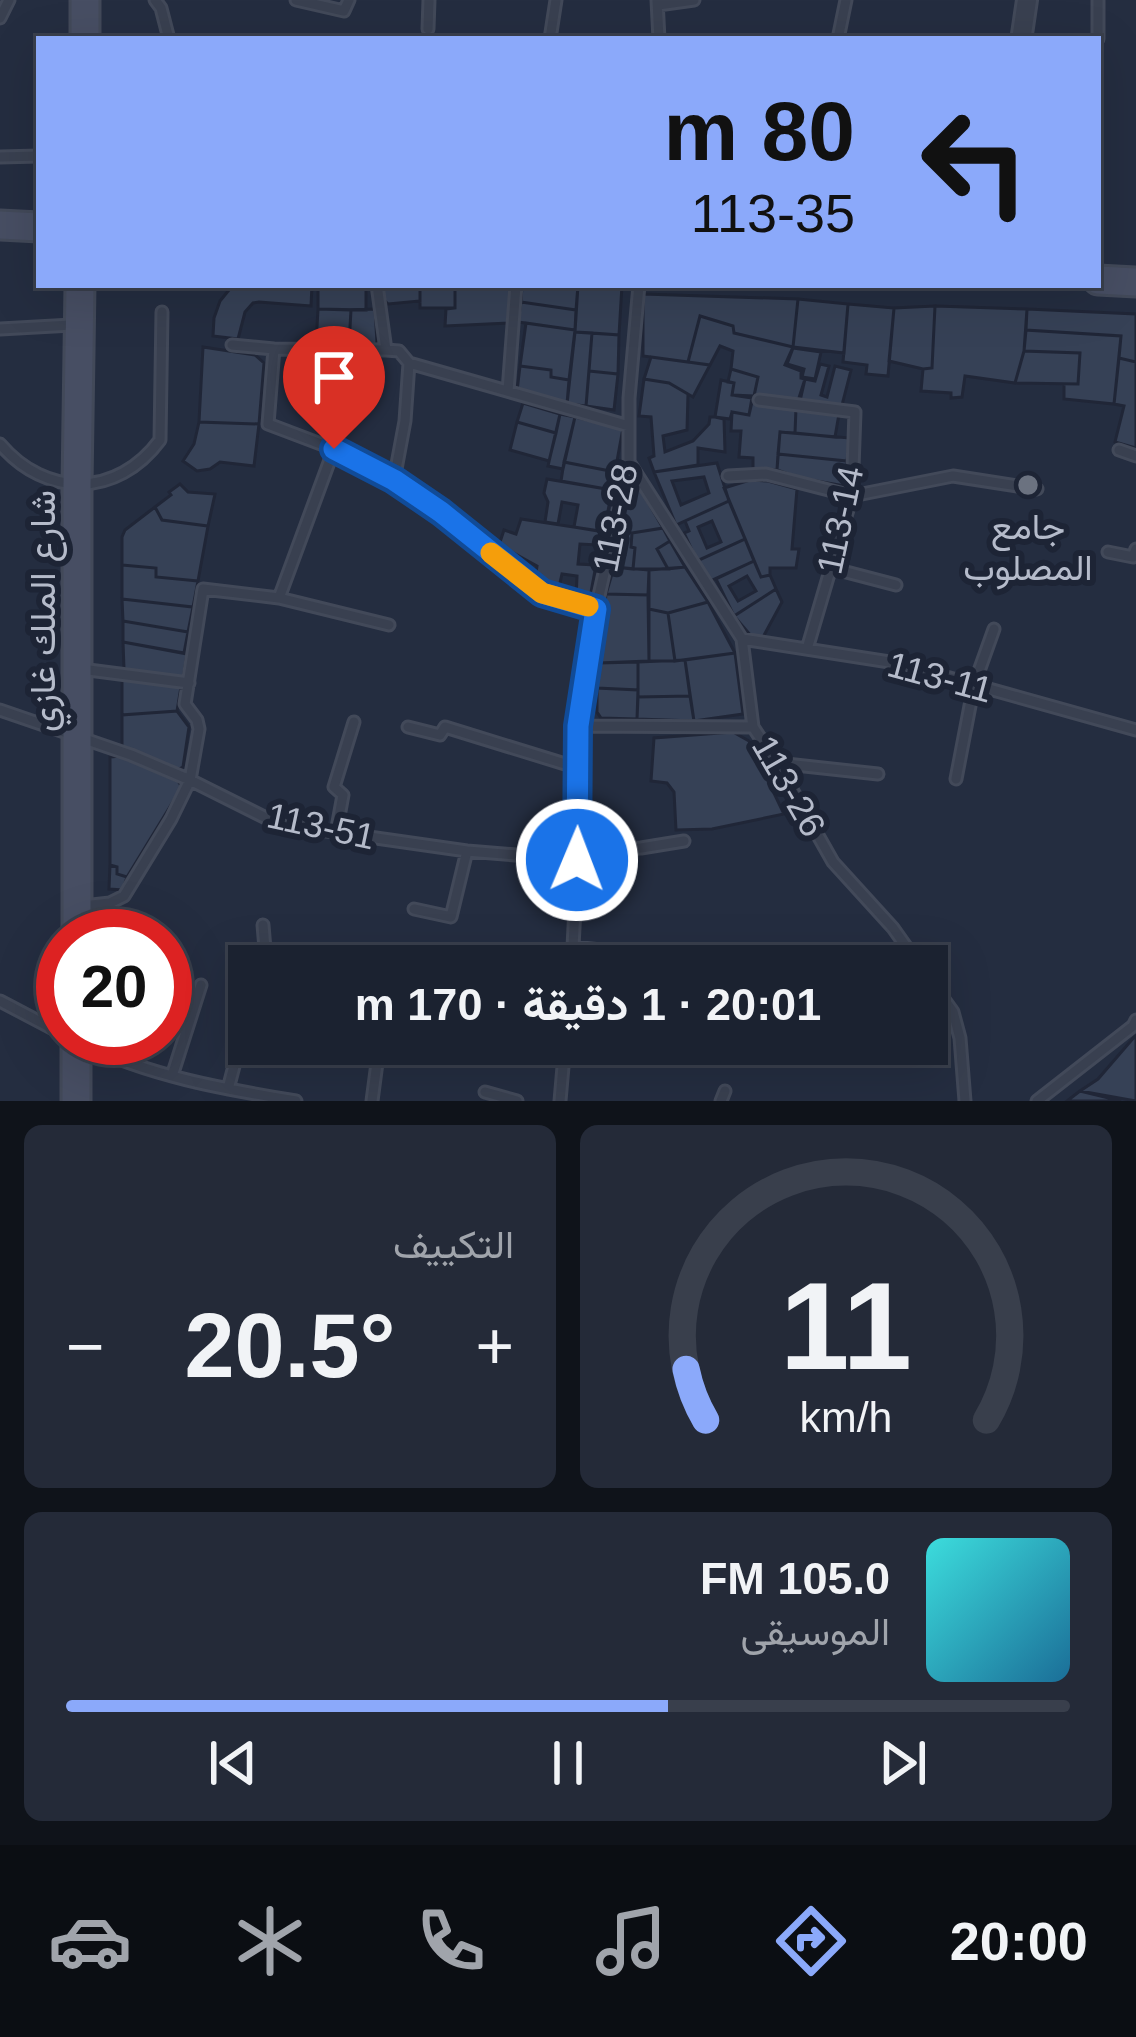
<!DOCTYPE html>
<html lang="ar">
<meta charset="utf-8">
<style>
:root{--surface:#1b2230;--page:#242a38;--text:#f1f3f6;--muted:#a0a4ab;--line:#393f4c;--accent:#8ba9fa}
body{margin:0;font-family:Helvetica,Vazirmatn,sans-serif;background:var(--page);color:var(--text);direction:rtl;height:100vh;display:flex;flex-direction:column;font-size:45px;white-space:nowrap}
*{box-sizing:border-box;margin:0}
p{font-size:39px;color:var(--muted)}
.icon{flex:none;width:66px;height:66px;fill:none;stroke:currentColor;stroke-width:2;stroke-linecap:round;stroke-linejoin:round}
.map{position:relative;height:1101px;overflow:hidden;direction:ltr}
.side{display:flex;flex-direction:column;gap:24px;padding:24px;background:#0f131a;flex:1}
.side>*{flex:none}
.top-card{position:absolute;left:36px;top:36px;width:1065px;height:252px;border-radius:0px;box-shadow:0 12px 48px #0002,0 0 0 3px var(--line);direction:rtl;background:#8ba9fa;color:#111;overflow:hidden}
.speed{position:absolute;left:36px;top:909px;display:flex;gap:24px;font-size:60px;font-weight:700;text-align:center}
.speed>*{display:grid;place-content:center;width:156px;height:156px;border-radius:50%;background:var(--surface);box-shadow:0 12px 48px #0002,0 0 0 3px var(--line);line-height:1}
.speed .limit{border:18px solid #d22;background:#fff;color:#111}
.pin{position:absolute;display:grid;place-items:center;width:102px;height:102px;color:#fff;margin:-123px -51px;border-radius:50% 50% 50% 0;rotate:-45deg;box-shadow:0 0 12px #0007}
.pin .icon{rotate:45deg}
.me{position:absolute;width:132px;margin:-66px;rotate:1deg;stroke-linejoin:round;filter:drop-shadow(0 0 9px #0008)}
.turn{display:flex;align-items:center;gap:42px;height:252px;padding:0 48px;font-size:54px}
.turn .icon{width:156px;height:156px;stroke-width:2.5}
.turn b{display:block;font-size:84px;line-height:102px}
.big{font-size:90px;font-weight:700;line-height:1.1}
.side .widget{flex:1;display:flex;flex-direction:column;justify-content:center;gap:18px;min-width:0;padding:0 42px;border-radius:18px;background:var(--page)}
.side .dial{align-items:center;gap:0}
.dial svg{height:312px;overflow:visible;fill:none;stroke:var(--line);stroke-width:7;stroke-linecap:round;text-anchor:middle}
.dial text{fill:var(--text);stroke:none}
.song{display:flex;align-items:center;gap:36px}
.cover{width:144px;height:144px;border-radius:18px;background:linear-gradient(135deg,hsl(180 70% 55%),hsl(200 70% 35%))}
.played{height:12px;border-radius:6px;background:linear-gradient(90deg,var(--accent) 60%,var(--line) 60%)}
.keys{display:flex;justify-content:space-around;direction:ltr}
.heat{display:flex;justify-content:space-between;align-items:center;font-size:66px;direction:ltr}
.side .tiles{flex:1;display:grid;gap:24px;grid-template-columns:1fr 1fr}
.widget:last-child{grid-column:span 2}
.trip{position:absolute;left:228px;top:945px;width:720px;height:120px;border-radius:0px;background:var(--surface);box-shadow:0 12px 48px #0002,0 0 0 3px var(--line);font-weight:700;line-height:120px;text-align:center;direction:rtl}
.tab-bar{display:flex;height:192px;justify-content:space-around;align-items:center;background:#0b0e13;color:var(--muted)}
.tab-bar .icon{width:84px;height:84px}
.tab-bar .on{color:var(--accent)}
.tab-bar b{font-size:54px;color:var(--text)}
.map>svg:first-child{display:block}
.building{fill:#364156;stroke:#202637;stroke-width:3;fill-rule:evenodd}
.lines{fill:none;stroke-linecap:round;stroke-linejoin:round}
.lane-casing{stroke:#424959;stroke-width:15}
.street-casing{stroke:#424959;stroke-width:24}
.secondary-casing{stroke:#424959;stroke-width:33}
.lane{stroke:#394050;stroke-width:9}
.street{stroke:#394050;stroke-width:18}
.secondary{stroke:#474e63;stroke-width:27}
.route-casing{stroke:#114b97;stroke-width:30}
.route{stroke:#1a73e8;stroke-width:21}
.slow{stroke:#f59e0b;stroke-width:21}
.worship-dot{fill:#6b7280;stroke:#1d2435;stroke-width:4.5}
.labels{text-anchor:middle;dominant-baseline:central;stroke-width:12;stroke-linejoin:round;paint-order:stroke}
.street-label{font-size:36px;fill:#b5bbca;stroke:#1d2435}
.poi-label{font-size:36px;fill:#b5bbca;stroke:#1d2435}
</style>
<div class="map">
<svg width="1136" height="1101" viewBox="0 0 1136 1101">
<rect width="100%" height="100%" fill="#242d40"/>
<path class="building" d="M233 285H312L311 306 259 302 253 303 245 312 238 339 213 336 214 318 220 301Z
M384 285H420V301L388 304 383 299Z
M420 285H455V308H420Z
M455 285H512L509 323 445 326 446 309 455 308Z
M522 285H578L576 310 521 302Z
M578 285H622L619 335 575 332Z
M318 288 366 289V310L318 309Z
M643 294 798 299 793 347 734 333 733 326 700 316 688 362 643 356Z
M798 299 848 304 844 353 793 347Z
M521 302 576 310 575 330 518 322Z
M848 304 894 308 888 376 866 374 867 365 843 362Z
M935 306 1027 309 1024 351 1015 383 965 376 962 397 951 398V393L921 391 923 369 932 368Z
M935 306 932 368 923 369 889 361 894 308Z
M318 309 351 310 349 345H316Z
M375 309 377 343 374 345H349L351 310Z
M1027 309 1136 314V362L1119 358 1121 336 1026 330Z
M700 316 733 326 734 333 793 347 785 365 801 371V378L805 379 798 401 754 396 758 377 731 369 733 351 720 346 710 365 688 362Z
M526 323 575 330 569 380 551 377V370L520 366Z
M1026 330 1121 336 1114 404 1064 399V384H1078L1080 353 1024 351Z
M575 332 592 333 586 406 567 404Z
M592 333 619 335 618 374 589 371Z
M203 347 255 355 264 363 259 424 199 422Z
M793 348 821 352 815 379 802 377 804 369 787 364Z
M1024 351 1080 353 1078 384 1015 383Z
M651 357 688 362 710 365 693 397 669 383 644 379Z
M1119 358 1136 362V448L1115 442 1124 406 1114 404Z
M820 364 829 366 821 395 827 397 835 366 851 370 842 405 800 401 805 379 815 381Z
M520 366 551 370V377L569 380 567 404 517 391Z
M731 369 758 377 754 396 732 395 734 383 728 382Z
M589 371 618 374 614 410 586 406Z
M644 379 669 383 688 394 687 430 663 436 665 452 693 441 709 424 710 417H715L724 419 725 452 698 448V465L654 472 649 458 654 456 651 417 639 416Z
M721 380 734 383 732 395 752 398 749 415 732 412 730 419 715 417Z
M752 402 796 408 795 433 780 432 777 470 753 469V458L739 457 741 431H731L732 412 749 415Z
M523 403 560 414 556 433 517 422Z
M796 408 839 414 835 437 795 433Z
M560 414 575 417 563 469 548 466Z
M575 417 623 428 615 472 564 462Z
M199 422 259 424 254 466 220 462 210 469 197 471 183 461 194 444Z
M517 422 556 433 549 461 510 450Z
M780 432 850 438 847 461 778 454Z
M778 454 847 461 845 486 799 478 777 470Z
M564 462 615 472 612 490 561 481Z
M717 463 729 501 676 525 654 472ZM704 477 709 493 681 505 672 481Z
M630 471 663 528 632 533 618 531Z
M547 479 612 490 604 532 574 527 578 505 562 502 558 524 545 522 548 502 544 493Z
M750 480 768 481 797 489 792 549H799L796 568H770V575L761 577 724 488Z
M180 484 188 492 215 494 208 526 162 520 155 507 171 495 169 492Z
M729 501 745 539 697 561 684 533 689 531 685 521ZM712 521 721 542 707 548 698 527Z
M155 507 162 520 208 526 198 581 156 577V568L122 565V537L125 530Z
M521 519 600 531 598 545 580 544 578 564 596 565 589 603 576 600 577 576 562 574 559 587 535 580 537 566 499 545 504 530 516 534Z
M663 528 670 541 657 549 668 569H633L635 548 631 547 632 533Z
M618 531 632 533 631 547 635 548 633 569 614 567Z
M745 539 754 561 710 581 697 561Z
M670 541 685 567 668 569 657 549Z
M754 561 761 577 770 575 776 589 734 616 716 579ZM747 576 756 591 738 601 729 586Z
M122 565 156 568V577L198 581 193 607 122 599Z
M614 567 649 570 648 595 606 594Z
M685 567 708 602 668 613 649 609V570Z
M776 589 782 602 762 639 752 637 734 616Z
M606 594 648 595 649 661 598 663Z
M122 599 193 607 188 632 123 621Z
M708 602 735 653 675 661 668 613Z
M649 609 668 613 675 661H649Z
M123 621 188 632 184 653 123 642Z
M123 642 187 654 183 680 124 669Z
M735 653 743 714 694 721 685 660Z
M685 660 690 696 638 697V662Z
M638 662V690L597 688 598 663Z
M122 679 181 687 177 711 122 715Z
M597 688 638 690 637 719 601 718 597 712Z
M690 696 694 721 637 719 638 697Z
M177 711 189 727 183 767 177 770 122 747V715Z
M733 732 749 741 784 814 712 829 676 830 674 792 667 783 651 781 654 738Z
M121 756 178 781 182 787 127 877 117 874V867L110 865V757Z
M110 865 117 867V874L127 877 123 890 109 889Z
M1136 1035V1101L1080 1091 1098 1079Z
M1080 1091 1121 1101H1067Z"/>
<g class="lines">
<g class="lane-casing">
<path id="lane" d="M155 0 161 8 169 39
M296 0 344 11 349 0
M657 0 659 39
M658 5 694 0
M0 18 9 0
M428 29 429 0
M550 39 556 0
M838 39 846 0
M1098 39V0
M0 157 39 156
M377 285 386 350 399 351 409 363 405 421 394 480
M0 329 72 325
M232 345 274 349 386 350
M274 349 268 424 334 449 394 480 441 512 542 594 596 609
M409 363 629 426
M508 391 516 285
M759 400 855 412 852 496 807 649
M0 444C46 498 117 498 160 440L162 312
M1119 450 1136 456
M629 462 742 639 753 727 777 763 833 862 893 928 920 966
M728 476 766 474 852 496 953 476 1037 489
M1108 552 1133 557 1136 549
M831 568 896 585
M279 598 389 625
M742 639 896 663 1136 730
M81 669 189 683
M0 710 131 755 190 780 278 824 467 851 577 860
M578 726 753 727
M408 727 440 735 445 727 578 768
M777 763 878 774
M956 779 974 685 994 629
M336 833 343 795 334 787 354 722
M578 850 641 848 684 841
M83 906 110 903 124 896 171 819 190 780 199 729 197 720 185 704 203 589 279 598 334 449
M414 909 451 917 467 851
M573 947 638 954
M261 966 265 949 263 925
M572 966 578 850V726L596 609 629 462V398L639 285
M927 976 953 1012 960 1038 965 1101
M0 1001 63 1034
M82 1043C149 1076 223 1089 296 1101
M172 1076 201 985
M228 1089 249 1009
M485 1092 517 1101
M372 1101 377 1063
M560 1101 565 1044
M721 1101 725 1091
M1037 1101 1133 1026 1136 1020"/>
</g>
<g class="street-casing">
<path id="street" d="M1022 34 1027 0"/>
</g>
<g class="secondary-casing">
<path id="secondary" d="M85 39V0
M0 225 39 227
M1098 280 1136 282
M77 936V485L80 285
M76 1038V1101"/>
</g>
<use href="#lane" class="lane"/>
<use href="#street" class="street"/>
<use href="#secondary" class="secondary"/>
</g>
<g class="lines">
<g class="route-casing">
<path id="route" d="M334 449 394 480 441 512 542 593 596 609 578 726 577 860"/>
</g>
<use href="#route" class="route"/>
<path class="slow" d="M491 553 542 593 588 606"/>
</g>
<circle class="worship-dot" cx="1028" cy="485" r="12"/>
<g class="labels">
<g class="street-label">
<text transform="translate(615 518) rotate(-79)">113-28</text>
<text transform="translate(840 520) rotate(-78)">113-14</text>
<text transform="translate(42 611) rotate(-90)">شارع الملك غازي</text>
<text transform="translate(940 677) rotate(15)">113-11</text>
<text transform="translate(789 786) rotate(60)">113-26</text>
<text transform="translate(321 826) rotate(12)">113-51</text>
</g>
<g class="poi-label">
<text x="1028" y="526">جامع<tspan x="1028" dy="41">المصلوب</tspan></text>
</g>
</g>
</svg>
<div class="speed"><div class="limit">20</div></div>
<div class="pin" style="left:334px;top:449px;background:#d93025"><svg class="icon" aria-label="arrive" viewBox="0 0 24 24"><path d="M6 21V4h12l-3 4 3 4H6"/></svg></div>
<svg class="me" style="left:577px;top:860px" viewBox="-20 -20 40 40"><circle r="17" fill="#1a73e8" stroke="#fff" stroke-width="3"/><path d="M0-11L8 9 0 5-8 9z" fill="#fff"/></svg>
<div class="trip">20:01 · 1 دقيقة · 170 m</div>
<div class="top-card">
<div class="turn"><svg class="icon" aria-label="left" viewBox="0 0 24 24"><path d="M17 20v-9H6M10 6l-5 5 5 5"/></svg><div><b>80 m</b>113-35</div></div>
</div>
</div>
<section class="side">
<div class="tiles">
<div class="widget dial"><svg viewBox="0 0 100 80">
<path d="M14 69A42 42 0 1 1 86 69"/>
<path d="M14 69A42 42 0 0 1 9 56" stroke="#8ba9fa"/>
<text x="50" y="56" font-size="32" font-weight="700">11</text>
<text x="50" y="72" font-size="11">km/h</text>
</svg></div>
<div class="widget"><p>التكييف</p>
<div class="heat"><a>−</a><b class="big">20.5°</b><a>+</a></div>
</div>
<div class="widget">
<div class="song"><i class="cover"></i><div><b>105.0 FM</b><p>الموسيقى</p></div></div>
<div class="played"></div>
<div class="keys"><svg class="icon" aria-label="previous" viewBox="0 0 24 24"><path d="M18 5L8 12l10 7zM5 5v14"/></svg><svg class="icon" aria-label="pause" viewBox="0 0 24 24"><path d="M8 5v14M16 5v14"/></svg><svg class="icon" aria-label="next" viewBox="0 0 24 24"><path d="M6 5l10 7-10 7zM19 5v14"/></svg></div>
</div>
</div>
</section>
<nav class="tab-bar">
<b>20:00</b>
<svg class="icon on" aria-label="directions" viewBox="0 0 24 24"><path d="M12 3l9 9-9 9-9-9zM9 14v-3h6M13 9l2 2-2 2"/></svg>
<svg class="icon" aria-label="music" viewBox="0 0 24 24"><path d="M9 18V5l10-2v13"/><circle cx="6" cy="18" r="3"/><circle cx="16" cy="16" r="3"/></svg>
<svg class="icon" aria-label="phone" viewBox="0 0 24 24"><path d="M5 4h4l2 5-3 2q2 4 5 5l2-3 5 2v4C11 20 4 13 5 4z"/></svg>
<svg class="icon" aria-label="climate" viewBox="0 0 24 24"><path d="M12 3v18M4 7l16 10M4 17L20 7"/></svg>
<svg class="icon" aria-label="car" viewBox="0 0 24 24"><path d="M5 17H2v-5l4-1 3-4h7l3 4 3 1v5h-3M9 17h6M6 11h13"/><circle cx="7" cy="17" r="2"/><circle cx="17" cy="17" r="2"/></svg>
</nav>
